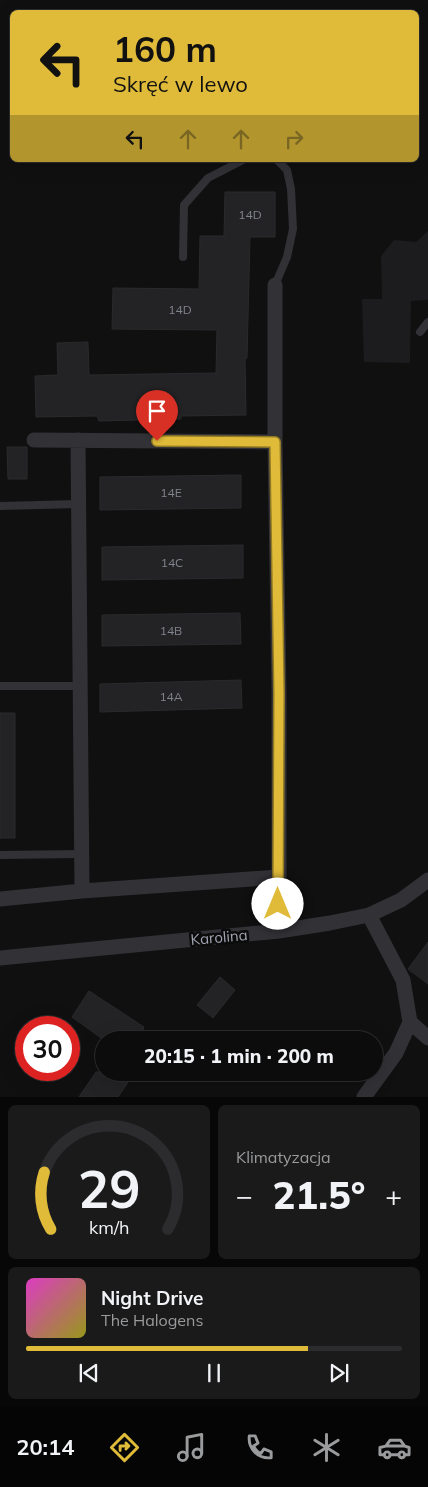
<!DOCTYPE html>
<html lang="pl">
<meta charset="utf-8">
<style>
:root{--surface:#0c0c0d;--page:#1a1a1b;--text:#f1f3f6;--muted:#9a9b9d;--line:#2c2c2e;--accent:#e0bb39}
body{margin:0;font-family:Mulish,sans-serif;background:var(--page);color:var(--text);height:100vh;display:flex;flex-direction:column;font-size:19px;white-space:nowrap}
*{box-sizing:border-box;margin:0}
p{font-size:16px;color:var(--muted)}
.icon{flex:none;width:28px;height:28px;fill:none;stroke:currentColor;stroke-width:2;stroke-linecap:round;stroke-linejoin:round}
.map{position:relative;height:1097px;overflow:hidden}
.sheet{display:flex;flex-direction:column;gap:8px;padding:8px;background:#070707;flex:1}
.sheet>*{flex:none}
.guide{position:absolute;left:10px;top:10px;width:409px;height:152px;border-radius:8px;box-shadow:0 5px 20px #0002,0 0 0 1px var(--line);background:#e0bb39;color:#111;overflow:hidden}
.speed{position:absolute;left:15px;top:1016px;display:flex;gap:10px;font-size:25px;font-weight:700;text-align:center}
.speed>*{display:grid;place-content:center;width:65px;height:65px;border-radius:50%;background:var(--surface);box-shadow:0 5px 20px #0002,0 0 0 1px var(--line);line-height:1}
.speed .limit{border:8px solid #d22;background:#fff;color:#111}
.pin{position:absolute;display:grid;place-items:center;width:42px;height:42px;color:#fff;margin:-51px -21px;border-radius:50% 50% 50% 0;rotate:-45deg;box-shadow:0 0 5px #0007}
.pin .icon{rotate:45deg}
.me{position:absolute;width:55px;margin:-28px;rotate:0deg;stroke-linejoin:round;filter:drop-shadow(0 0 4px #0008)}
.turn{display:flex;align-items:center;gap:18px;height:105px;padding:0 20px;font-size:22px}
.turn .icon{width:65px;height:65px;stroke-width:2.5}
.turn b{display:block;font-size:35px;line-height:42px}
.lanes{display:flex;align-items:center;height:48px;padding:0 20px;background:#0003;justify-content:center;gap:25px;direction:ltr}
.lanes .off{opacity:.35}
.big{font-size:38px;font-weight:800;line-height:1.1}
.sheet .widget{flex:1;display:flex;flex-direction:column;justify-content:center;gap:8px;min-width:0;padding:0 18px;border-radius:8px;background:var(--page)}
.sheet .dial{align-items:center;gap:0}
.dial svg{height:130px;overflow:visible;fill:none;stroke:var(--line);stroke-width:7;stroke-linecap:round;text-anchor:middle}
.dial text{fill:var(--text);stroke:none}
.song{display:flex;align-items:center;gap:15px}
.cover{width:60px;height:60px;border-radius:8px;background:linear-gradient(135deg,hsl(310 70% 55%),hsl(60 70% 35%))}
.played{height:5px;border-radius:2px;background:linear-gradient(90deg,var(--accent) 75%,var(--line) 75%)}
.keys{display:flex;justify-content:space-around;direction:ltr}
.heat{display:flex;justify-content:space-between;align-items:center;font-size:28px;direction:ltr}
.sheet .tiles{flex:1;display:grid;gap:8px;grid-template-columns:1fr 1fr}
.widget:last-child{grid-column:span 2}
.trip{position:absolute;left:95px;top:1031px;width:288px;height:50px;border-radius:25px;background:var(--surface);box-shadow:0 5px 20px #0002,0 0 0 1px var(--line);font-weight:800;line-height:50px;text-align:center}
.menu{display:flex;height:80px;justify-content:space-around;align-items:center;background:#050505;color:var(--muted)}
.menu .icon{width:35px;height:35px}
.menu .selected{color:var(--accent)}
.menu b{font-size:22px;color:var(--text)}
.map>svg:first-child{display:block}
.built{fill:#1c1c1e}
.building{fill:#232325;stroke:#2a2a2d}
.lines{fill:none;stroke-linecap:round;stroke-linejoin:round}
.lane{stroke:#313136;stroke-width:8}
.street{stroke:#313136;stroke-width:15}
.route-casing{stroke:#927a25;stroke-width:12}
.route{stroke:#e0bb39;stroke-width:9}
.labels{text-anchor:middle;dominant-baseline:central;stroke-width:5;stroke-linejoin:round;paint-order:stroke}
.number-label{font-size:12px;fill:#82848d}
.street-label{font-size:15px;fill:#a2a5b1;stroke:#0b0b0c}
</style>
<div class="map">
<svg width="428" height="1097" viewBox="0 0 428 1097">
<rect width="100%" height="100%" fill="#101011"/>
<path class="built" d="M428 231V299L427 300 411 301 410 363 364 362 362 299H382L381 256 394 240 416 242Z"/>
<path class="building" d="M225 192H275V237H250L247 358H245L246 415 181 416V419L99 421 97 416 36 417 35 376 58 375 57 343 88 342 89 375 216 373 217 330 112 329 113 288 199 289 200 236H224Z
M7 447H27V479H8Z
M241 475V508L100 510V477Z
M243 545V578L102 580V547Z
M240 613 241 644 102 646V615Z
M241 680 242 708 100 712V684Z
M0 713H15V838H0Z
M428 942V984L408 969Z
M220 977 235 990 213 1018 197 1005Z
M89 991 144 1027 140 1040H104L72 1017Z
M96 1072H135L118 1097H79Z"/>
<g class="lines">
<path class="lane" d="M183 257 184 205 208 178 243 160
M275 285 287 257 293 229 291 189 287 170 277 160
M420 332 428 322
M0 506 78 504
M0 686H80
M0 855 81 854"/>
<path class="street" d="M275 285V442L279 693V931
M34 440 275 442
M78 440 82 891
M0 899 82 891 279 877
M0 958 279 931 330 923 369 915 401 900 428 880
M410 1022 428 1038
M364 1097 396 1053 410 1022 403 980 369 915"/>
</g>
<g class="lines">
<g class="route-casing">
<path id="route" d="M157 441 275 442 279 693 278 904"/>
</g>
<use href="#route" class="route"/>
</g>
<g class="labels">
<g class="number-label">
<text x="250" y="214">14D</text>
<text x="180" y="309">14D</text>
<text x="171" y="492">14E</text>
<text x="172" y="562">14C</text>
<text x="171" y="630">14B</text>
<text x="171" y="696">14A</text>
</g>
<g class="street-label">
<text transform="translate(219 937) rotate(-5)">Karolina</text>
</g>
</g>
</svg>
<div class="speed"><div class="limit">30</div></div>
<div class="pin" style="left:157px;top:441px;background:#d93025"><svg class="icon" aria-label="arrive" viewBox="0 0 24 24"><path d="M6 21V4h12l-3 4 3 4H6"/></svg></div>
<svg class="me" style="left:278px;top:904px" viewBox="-20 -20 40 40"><circle r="19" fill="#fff"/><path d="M0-13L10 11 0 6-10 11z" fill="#e0bb39"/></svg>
<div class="trip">20:15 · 1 min · 200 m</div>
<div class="guide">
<div class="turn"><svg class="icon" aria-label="left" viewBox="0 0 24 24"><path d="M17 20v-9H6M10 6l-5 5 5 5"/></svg><div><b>160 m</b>Skręć w lewo</div></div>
<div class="lanes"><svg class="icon" aria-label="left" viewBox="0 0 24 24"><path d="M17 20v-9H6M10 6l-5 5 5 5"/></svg><svg class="icon off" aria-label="ahead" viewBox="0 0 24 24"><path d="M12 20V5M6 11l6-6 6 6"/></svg><svg class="icon off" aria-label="ahead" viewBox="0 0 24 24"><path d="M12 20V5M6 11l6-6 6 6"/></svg><svg class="icon off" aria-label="right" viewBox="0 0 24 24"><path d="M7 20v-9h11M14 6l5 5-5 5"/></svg></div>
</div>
</div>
<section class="sheet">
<div class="tiles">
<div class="widget dial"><svg viewBox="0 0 100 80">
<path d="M14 69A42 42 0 1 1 86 69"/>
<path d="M14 69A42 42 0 0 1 10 34" stroke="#e0bb39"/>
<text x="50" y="56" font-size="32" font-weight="700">29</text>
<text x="50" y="72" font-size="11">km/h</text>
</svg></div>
<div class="widget"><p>Klimatyzacja</p>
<div class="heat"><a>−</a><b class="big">21.5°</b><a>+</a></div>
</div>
<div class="widget">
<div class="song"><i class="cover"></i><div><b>Night Drive</b><p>The Halogens</p></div></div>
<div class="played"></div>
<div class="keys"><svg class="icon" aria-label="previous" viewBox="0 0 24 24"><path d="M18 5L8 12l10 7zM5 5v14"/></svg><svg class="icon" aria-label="pause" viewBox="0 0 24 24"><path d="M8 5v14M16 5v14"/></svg><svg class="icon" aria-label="next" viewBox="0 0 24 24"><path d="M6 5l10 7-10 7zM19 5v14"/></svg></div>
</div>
</div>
</section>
<nav class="menu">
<b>20:14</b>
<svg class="icon selected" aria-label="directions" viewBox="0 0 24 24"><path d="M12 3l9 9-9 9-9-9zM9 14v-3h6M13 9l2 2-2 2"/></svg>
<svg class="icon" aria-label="music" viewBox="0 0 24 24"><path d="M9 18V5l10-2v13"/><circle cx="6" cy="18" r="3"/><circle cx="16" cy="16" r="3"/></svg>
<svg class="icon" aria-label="phone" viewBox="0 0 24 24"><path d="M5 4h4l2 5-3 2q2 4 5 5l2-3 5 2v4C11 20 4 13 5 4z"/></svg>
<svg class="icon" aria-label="climate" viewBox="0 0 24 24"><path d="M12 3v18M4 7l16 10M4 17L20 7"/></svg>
<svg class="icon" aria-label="car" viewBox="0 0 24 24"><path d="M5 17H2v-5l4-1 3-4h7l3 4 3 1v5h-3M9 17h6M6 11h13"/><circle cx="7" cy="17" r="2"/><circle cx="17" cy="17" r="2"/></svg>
</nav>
